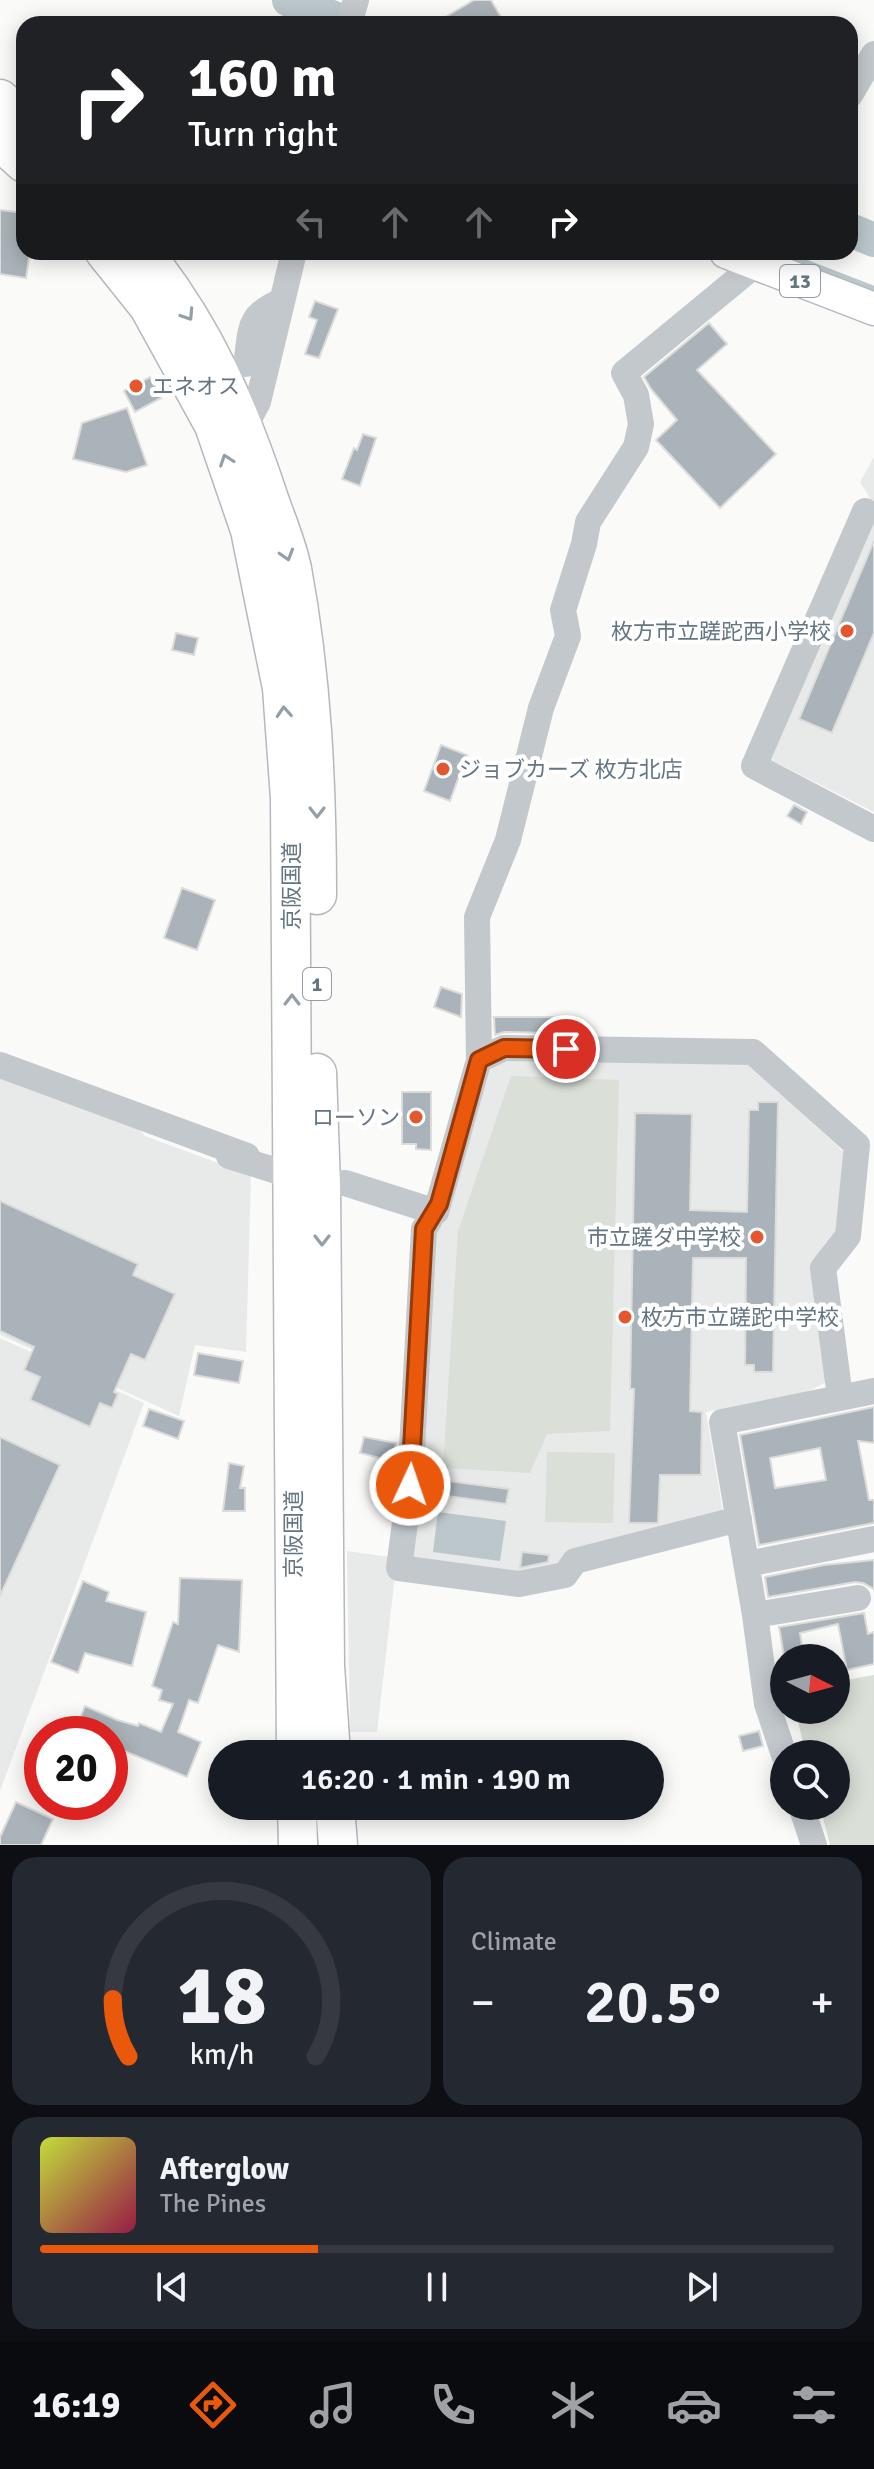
<!DOCTYPE html>
<meta charset="utf-8">
<style>
:root{--surface:#171b24;--page:#242831;--text:#f1f3f6;--muted:#9ea1a6;--line:#363941;--accent:#ea580c}
body{margin:0;font-family:Signika,"Noto Sans JP",sans-serif;background:var(--page);color:var(--text);height:100vh;display:flex;flex-direction:column;font-size:30px;white-space:nowrap}
*{box-sizing:border-box;margin:0}
p{font-size:26px;color:var(--muted)}
.icon{flex:none;width:44px;height:44px;fill:none;stroke:currentColor;stroke-width:2;stroke-linecap:round;stroke-linejoin:round}
.map{position:relative;height:1845px;overflow:hidden}
.panel{display:flex;flex-direction:column;gap:12px;padding:12px;background:#0d0f14;flex:1}
.panel>*{flex:none}
.banner{position:absolute;left:16px;top:16px;width:842px;height:244px;border-radius:24px;box-shadow:0 4px 20px #0003;background:#202124;color:#fff;overflow:hidden}
.needle{width:52px;rotate:96deg}
.buttons{position:absolute;left:770px;top:1644px;display:grid;gap:16px}
.buttons a{display:grid;place-items:center;width:80px;height:80px;border-radius:50%;background:var(--surface);box-shadow:0 4px 20px #0003;font-size:40px}
.speed{position:absolute;left:24px;top:1716px;display:flex;gap:16px;font-size:40px;font-weight:700;text-align:center}
.speed>*{display:grid;place-content:center;width:104px;height:104px;border-radius:50%;background:var(--surface);box-shadow:0 4px 20px #0003;line-height:1}
.speed .limit{border:12px solid #d22;background:#fff;color:#111}
.pin{position:absolute;display:grid;place-items:center;width:68px;height:68px;color:#fff;margin:-34px;border:4px solid #fff;border-radius:50%;box-shadow:0 2px 8px #0007}
.me{position:absolute;width:88px;margin:-44px;rotate:3deg;stroke-linejoin:round;filter:drop-shadow(0 0 6px #0008)}
.turn{display:flex;align-items:center;gap:28px;height:168px;padding:0 40px;font-size:36px}
.turn .icon{width:104px;height:104px;stroke-width:2.5}
.turn b{display:block;font-size:56px;line-height:68px}
.lanes{display:flex;align-items:center;height:76px;padding:0 40px;background:#0003;justify-content:center;gap:40px;direction:ltr}
.lanes .off{opacity:.35}
.big{font-size:60px;font-weight:600;line-height:1.1}
.panel .tile{flex:1;display:flex;flex-direction:column;justify-content:center;gap:12px;min-width:0;padding:0 28px;border-radius:24px;background:var(--page)}
.panel .dial{align-items:center;gap:0}
.dial svg{height:208px;overflow:visible;fill:none;stroke:var(--line);stroke-width:7;stroke-linecap:round;text-anchor:middle}
.dial text{fill:var(--text);stroke:none}
.song{display:flex;align-items:center;gap:24px}
.cover{width:96px;height:96px;border-radius:12px;background:linear-gradient(135deg,hsl(70 70% 55%),hsl(340 70% 35%))}
.played{height:8px;border-radius:4px;background:linear-gradient(90deg,var(--accent) 35%,var(--line) 35%)}
.keys{display:flex;justify-content:space-around;direction:ltr}
.heat{display:flex;justify-content:space-between;align-items:center;font-size:44px;direction:ltr}
.panel .tiles{flex:1;display:grid;gap:12px;grid-template-columns:1fr 1fr}
.tile:last-child{grid-column:span 2}
.trip{position:absolute;left:208px;top:1740px;width:456px;height:80px;border-radius:40px;background:var(--surface);box-shadow:0 4px 20px #0003;font-weight:600;line-height:80px;text-align:center}
.tab-bar{display:flex;height:128px;justify-content:space-around;align-items:center;background:#090b0e;color:var(--muted)}
.tab-bar .icon{width:56px;height:56px}
.tab-bar .selected{color:var(--accent)}
.tab-bar b{font-size:36px;color:var(--text)}
.map>svg:first-child{display:block}
.built{fill:#e8e9e9}
.green{fill:#dadfd7}
.water{fill:#bbc7cb}
.lines{fill:none;stroke-linecap:round;stroke-linejoin:round}
.stream{stroke:#bbc7cb;stroke-width:6}
.river{stroke:#bbc7cb;stroke-width:34}
.building{fill:#aab3b9;stroke:#dcdcda;stroke-width:2;fill-rule:evenodd}
.major-casing{stroke:#b5babe;stroke-width:35}
.highway-casing{stroke:#b4b9bd;stroke-width:41}
.minor{stroke:#c3c8cc;stroke-width:26}
.major{stroke:#fff;stroke-width:32}
.highway{stroke:#fff;stroke-width:38}
.oneway{stroke:#939fa8}
.route-casing{stroke:#983908;stroke-width:20}
.route{stroke:#ea580c;stroke-width:14}
.poi-dot{fill:#e4572e;stroke:#fff;stroke-width:3}
.labels{text-anchor:middle;dominant-baseline:central;stroke-width:8;stroke-linejoin:round;paint-order:stroke}
.shield{fill:#fff;stroke:#939fa8;stroke-width:2}
.shield-label{font-size:20px;font-weight:bold;fill:#657683}
.poi-label{font-size:22px;fill:#657683;stroke:#fff;text-anchor:start}
.street-label{font-size:22px;fill:#657683;stroke:#fff}
</style>
<div class="map">
<svg width="874" height="1845" viewBox="0 0 874 1845">
<rect width="100%" height="100%" fill="#fafaf8"/>
<path class="built" d="M874 457V812L767 758 873 503 860 482Z
M502 1061H746L848 1156 842 1224 820 1263 828 1381 807 1392 706 1412 724 1518 558 1572 518 1579 412 1567 430 1228 446 1222 490 1070Z
M0 1078 133 1123 145 1136 251 1175 246 1352 195 1345 179 1416 0 1335Z
M0 1338 144 1403 0 1791Z
M347 1551 397 1558 377 1732H350Z"/>
<path class="green" d="M511 1076 619 1080 610 1431 547 1434 530 1473 443 1468 458 1231Z
M547 1452 615 1453 613 1523 545 1522Z
M874 1675V1845H830L820 1806H836V1754H806L795 1710H836V1682Z"/>
<path class="water" d="M438 1512 506 1521 500 1561 433 1552Z"/>
<g class="lines">
<path class="stream" d="M789 256 874 289"/>
<path class="river" d="M289 0 349 24
M850 230 874 240"/>
</g>
<path class="building" d="M474 0H491L505 24H434Z
M0 210 24 213V252H30L26 278 0 274Z
M315 301 338 309 319 358 305 354 317 320 309 317Z
M709 323 727 344 697 370 776 454 720 508 656 440 677 420 651 389 644 377Z
M150 377 161 398 135 412 124 391Z
M127 408 147 465 126 472 73 459 82 423Z
M363 434 376 438 360 486 342 479 354 448 357 450Z
M874 541V633L832 733 799 719Z
M176 633 198 638 194 655 172 650Z
M441 745 467 755 450 801 424 791Z
M794 805 807 812 801 824 787 816Z
M182 888 215 900 197 950 164 938Z
M441 987 462 994 461 1017 434 1007Z
M494 1017H552V1033L504 1032 495 1035Z
M402 1092H431V1150L416 1149V1144H402Z
M758 1102H778L773 1372H754V1365H745L746 1258H693L690 1411 702 1412 701 1475H660L658 1523H629L634 1389H630L635 1113 692 1114 690 1210 747 1212 749 1110H758Z
M0 1201 138 1264 133 1275 175 1294 145 1360 131 1354 114 1392 118 1394 112 1408 100 1403 90 1427 30 1400 40 1377 24 1370 34 1347 0 1331Z
M198 1353 243 1361 239 1383 194 1375Z
M874 1407V1443L858 1441 869 1500H874V1523L759 1545 740 1435ZM820 1448 826 1480 775 1488 770 1458Z
M149 1409 184 1421 178 1439 143 1426Z
M0 1437 60 1465 0 1596Z
M364 1437 396 1443 392 1461 360 1453Z
M229 1463 244 1466 240 1488H245V1511H223Z
M426 1478 509 1489 506 1504 425 1493Z
M522 1552 549 1555 548 1562 520 1568Z
M874 1560V1589L863 1583 855 1582 768 1597 765 1577 824 1565Z
M180 1578 242 1580 239 1652 218 1645 198 1703 189 1700 178 1732 201 1742 187 1777 110 1745V1734H83L75 1731 85 1706 117 1720 138 1726 139 1723 161 1732 173 1704 159 1700 162 1690 152 1686 173 1622 178 1624Z
M83 1581 109 1592 106 1601 146 1612 132 1666 85 1653 78 1673 51 1662Z
M864 1613 868 1634 874 1632V1664L847 1670 838 1624 800 1633 803 1653 784 1656 779 1627Z
M759 1731 763 1746 743 1751 739 1736Z
M16 1802 53 1819 41 1845H0V1837Z"/>
<g class="lines">
<g class="major-casing">
<path id="major" d="M726 252 874 309"/>
</g>
<g class="highway-casing">
<path id="highway" d="M0 99 24 121
M0 141 24 163
M105 252 149 307 214 425 250 530 282 688 290 798 296 1754
M143 252C204 327 239 408 269 499 277 522 287 545 292 569 312 677 317 785 317 895
M317 1073 321 1186 325 1666 331 1754
M297 1806 298 1845
M335 1806 338 1845"/>
</g>
<path class="minor" d="M349 24 356 0
M850 95 874 54
M246 364C252 329 246 316 282 301
M245 426 258 402 294 252
M865 511 754 766 874 829
M479 1060 477 917 508 840 541 708 568 636 563 610 584 544 588 522 636 447 641 424 636 395 624 373 756 264 765 252
M0 1065 247 1156
M229 1156 277 1171
M345 1183 436 1212 479 1060 504 1048 753 1052 857 1145 848 1236 823 1268 840 1397
M429 1221 424 1229 410 1485 399 1568 519 1584 565 1575 575 1561 739 1519
M747 1564 874 1539
M755 1615 858 1598
M784 1755 767 1704 755 1615 722 1422 874 1391
M801 1806 814 1845"/>
<use href="#major" class="major"/>
<use href="#highway" class="highway"/>
</g>
<defs><path id="oneway-chevron" d="M-2-3.5L2.5 0L-2 3.5" fill="none" stroke-width="1.6" stroke-linecap="round" stroke-linejoin="round" transform="scale(2)"/></defs>
<g class="oneway">
<use href="#oneway-chevron" transform="translate(188 315) rotate(57)"/>
<use href="#oneway-chevron" transform="translate(226 460) rotate(-109)"/>
<use href="#oneway-chevron" transform="translate(287 555) rotate(73)"/>
<use href="#oneway-chevron" transform="translate(284 712) rotate(-94)"/>
<use href="#oneway-chevron" transform="translate(317 812) rotate(90)"/>
<use href="#oneway-chevron" transform="translate(292 1000) rotate(-90)"/>
<use href="#oneway-chevron" transform="translate(322 1240) rotate(90)"/>
</g>
<g class="lines">
<g class="route-casing">
<path id="route" d="M410 1485 424 1229 439 1204 479 1060 504 1048 566 1049"/>
</g>
<use href="#route" class="route"/>
</g>
<g class="poi-dot">
<circle cx="136" cy="386" r="8"/>
<circle cx="847" cy="631" r="8"/>
<circle cx="443" cy="769" r="8"/>
<circle cx="416" cy="1117" r="8"/>
<circle cx="757" cy="1237" r="8"/>
<circle cx="625" cy="1317" r="8"/>
</g>
<g class="labels">
<g class="shield">
<rect x="780" y="265" width="40" height="32" rx="6"/>
<rect x="303" y="968" width="28" height="32" rx="6"/>
</g>
<g class="shield-label">
<text x="800" y="281">13</text>
<text x="317" y="984">1</text>
</g>
<g class="poi-label">
<text x="152" y="386">エネオス</text>
<text x="831" y="631" text-anchor="end">枚方市立蹉跎西小学校</text>
<text x="459" y="769">ジョブカーズ 枚方北店</text>
<text x="400" y="1117" text-anchor="end">ローソン</text>
<text x="741" y="1237" text-anchor="end">市立蹉ダ中学校</text>
<text x="641" y="1317">枚方市立蹉跎中学校</text>
</g>
<g class="street-label">
<text transform="translate(291 886) rotate(-90)">京阪国道</text>
<text transform="translate(293 1534) rotate(-90)">京阪国道</text>
</g>
</g>
</svg>
<div class="buttons">
<a><svg class="needle" viewBox="-14 -14 28 28"><path d="M0-13l5 13h-10z" fill="#e53935"/><path d="M0 13l5-13h-10z" fill="#9ea1a6"/></svg></a>
<a><svg class="icon" aria-label="search" viewBox="0 0 24 24"><circle cx="10" cy="10" r="6"/><path d="M15 15l6 6"/></svg></a>
</div>
<div class="speed"><div class="limit">20</div></div>
<div class="pin" style="left:566px;top:1049px;background:#d93025"><svg class="icon" aria-label="arrive" viewBox="0 0 24 24"><path d="M6 21V4h12l-3 4 3 4H6"/></svg></div>
<svg class="me" style="left:410px;top:1485px" viewBox="-20 -20 40 40"><circle r="17" fill="#ea580c" stroke="#fff" stroke-width="3"/><path d="M0-11L8 9 0 5-8 9z" fill="#fff"/></svg>
<div class="trip">16:20 · 1 min · 190 m</div>
<div class="banner">
<div class="turn"><svg class="icon" aria-label="right" viewBox="0 0 24 24"><path d="M7 20v-9h11M14 6l5 5-5 5"/></svg><div><b>160 m</b>Turn right</div></div>
<div class="lanes"><svg class="icon off" aria-label="left" viewBox="0 0 24 24"><path d="M17 20v-9H6M10 6l-5 5 5 5"/></svg><svg class="icon off" aria-label="ahead" viewBox="0 0 24 24"><path d="M12 20V5M6 11l6-6 6 6"/></svg><svg class="icon off" aria-label="ahead" viewBox="0 0 24 24"><path d="M12 20V5M6 11l6-6 6 6"/></svg><svg class="icon" aria-label="right" viewBox="0 0 24 24"><path d="M7 20v-9h11M14 6l5 5-5 5"/></svg></div>
</div>
</div>
<section class="panel">
<div class="tiles">
<div class="tile dial"><svg viewBox="0 0 100 80">
<path d="M14 69A42 42 0 1 1 86 69"/>
<path d="M14 69A42 42 0 0 1 8 47" stroke="#ea580c"/>
<text x="50" y="56" font-size="32" font-weight="700">18</text>
<text x="50" y="72" font-size="11">km/h</text>
</svg></div>
<div class="tile"><p>Climate</p>
<div class="heat"><a>−</a><b class="big">20.5°</b><a>+</a></div>
</div>
<div class="tile">
<div class="song"><i class="cover"></i><div><b>Afterglow</b><p>The Pines</p></div></div>
<div class="played"></div>
<div class="keys"><svg class="icon" aria-label="previous" viewBox="0 0 24 24"><path d="M18 5L8 12l10 7zM5 5v14"/></svg><svg class="icon" aria-label="pause" viewBox="0 0 24 24"><path d="M8 5v14M16 5v14"/></svg><svg class="icon" aria-label="next" viewBox="0 0 24 24"><path d="M6 5l10 7-10 7zM19 5v14"/></svg></div>
</div>
</div>
</section>
<nav class="tab-bar">
<b>16:19</b>
<svg class="icon selected" aria-label="directions" viewBox="0 0 24 24"><path d="M12 3l9 9-9 9-9-9zM9 14v-3h6M13 9l2 2-2 2"/></svg>
<svg class="icon" aria-label="music" viewBox="0 0 24 24"><path d="M9 18V5l10-2v13"/><circle cx="6" cy="18" r="3"/><circle cx="16" cy="16" r="3"/></svg>
<svg class="icon" aria-label="phone" viewBox="0 0 24 24"><path d="M5 4h4l2 5-3 2q2 4 5 5l2-3 5 2v4C11 20 4 13 5 4z"/></svg>
<svg class="icon" aria-label="climate" viewBox="0 0 24 24"><path d="M12 3v18M4 7l16 10M4 17L20 7"/></svg>
<svg class="icon" aria-label="car" viewBox="0 0 24 24"><path d="M5 17H2v-5l4-1 3-4h7l3 4 3 1v5h-3M9 17h6M6 11h13"/><circle cx="7" cy="17" r="2"/><circle cx="17" cy="17" r="2"/></svg>
<svg class="icon" aria-label="filters" viewBox="0 0 24 24"><path d="M4 7h16M4 17h16"/><circle cx="9" cy="7" r="2"/><circle cx="15" cy="17" r="2"/></svg>
</nav>
